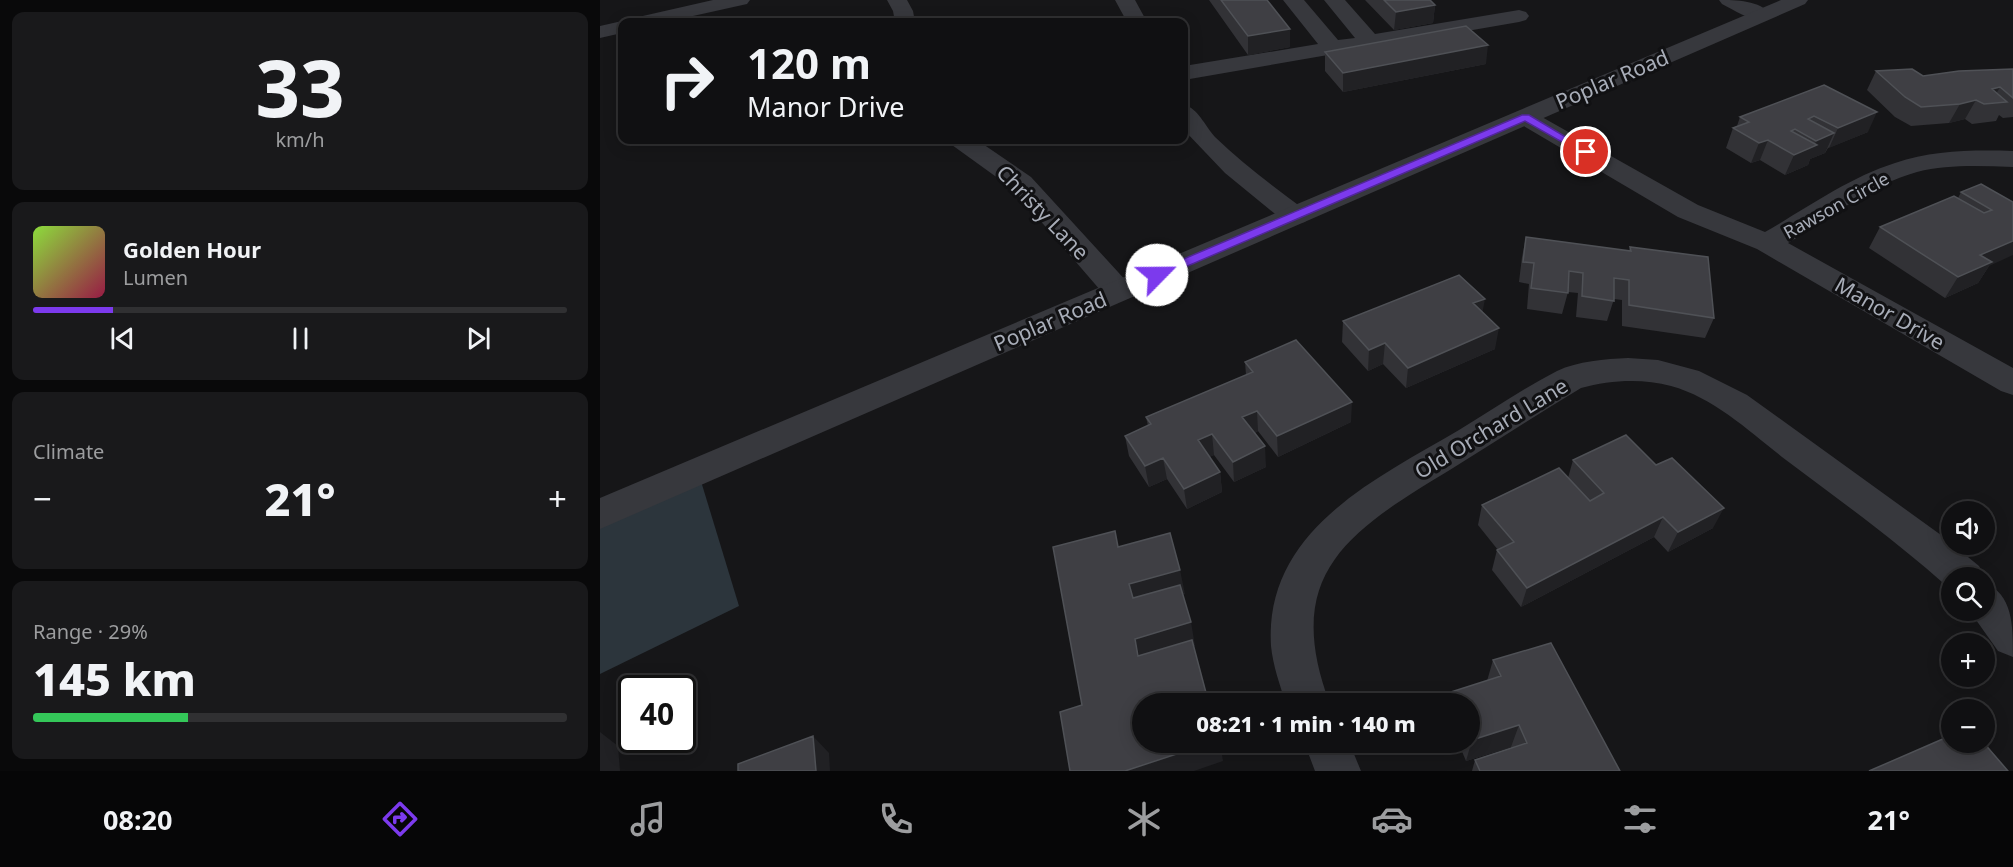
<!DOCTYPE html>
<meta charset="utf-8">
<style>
:root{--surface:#101012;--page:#19191b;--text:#f1f3f6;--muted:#9c9d9f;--line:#303032;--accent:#7c3aed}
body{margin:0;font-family:"Noto Sans",sans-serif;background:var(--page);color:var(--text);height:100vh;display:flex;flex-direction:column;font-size:22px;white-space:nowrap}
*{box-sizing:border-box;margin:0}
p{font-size:20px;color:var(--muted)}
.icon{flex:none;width:33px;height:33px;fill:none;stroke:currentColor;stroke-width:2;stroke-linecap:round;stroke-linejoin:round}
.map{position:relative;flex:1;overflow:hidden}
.panel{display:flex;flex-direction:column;gap:12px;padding:12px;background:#09090a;width:600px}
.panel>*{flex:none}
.hud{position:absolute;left:18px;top:18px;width:570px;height:126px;border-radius:12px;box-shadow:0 3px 15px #0003,0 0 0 2px var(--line);background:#101012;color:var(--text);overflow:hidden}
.controls{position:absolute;left:1341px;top:501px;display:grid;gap:12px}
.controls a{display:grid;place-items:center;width:54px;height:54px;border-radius:50%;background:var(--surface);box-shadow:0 3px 15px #0003,0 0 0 2px var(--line);font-size:30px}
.speed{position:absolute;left:18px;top:675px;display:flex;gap:12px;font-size:30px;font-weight:700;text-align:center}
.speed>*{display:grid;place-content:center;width:78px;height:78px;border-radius:50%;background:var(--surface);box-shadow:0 3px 15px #0003,0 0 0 2px var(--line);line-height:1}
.speed .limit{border:3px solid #111;border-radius:9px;background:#fff;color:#111}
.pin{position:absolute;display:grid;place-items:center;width:51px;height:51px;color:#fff;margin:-26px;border:3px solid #fff;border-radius:50%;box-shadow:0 2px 6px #0007}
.me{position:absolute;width:66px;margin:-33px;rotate:67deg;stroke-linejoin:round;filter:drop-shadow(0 0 4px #0008)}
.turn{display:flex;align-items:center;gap:21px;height:126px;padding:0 30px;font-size:27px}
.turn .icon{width:78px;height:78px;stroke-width:2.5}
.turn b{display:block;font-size:42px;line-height:51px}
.big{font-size:45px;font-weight:800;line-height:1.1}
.panel .card{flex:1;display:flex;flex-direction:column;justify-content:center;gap:9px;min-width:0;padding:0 21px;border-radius:12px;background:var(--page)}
.panel .dial{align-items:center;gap:0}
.dial b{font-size:78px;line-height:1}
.song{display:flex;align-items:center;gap:18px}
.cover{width:72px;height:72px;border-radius:9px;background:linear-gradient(135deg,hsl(90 70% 55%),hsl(340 70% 35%))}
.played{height:6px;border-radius:3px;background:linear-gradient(90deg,var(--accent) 15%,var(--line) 15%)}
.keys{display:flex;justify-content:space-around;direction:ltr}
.heat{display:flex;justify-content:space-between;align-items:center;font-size:33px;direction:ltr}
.charge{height:9px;border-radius:4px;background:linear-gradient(90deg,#34c759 29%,var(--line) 0)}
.trip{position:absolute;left:532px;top:693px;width:348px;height:60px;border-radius:30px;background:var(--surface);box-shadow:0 3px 15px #0003,0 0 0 2px var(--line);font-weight:800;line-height:60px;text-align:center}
.tab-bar{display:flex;height:96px;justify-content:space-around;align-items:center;background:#060607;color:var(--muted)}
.tab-bar .icon{width:42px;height:42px}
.tab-bar .on{color:var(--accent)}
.tab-bar b{font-size:27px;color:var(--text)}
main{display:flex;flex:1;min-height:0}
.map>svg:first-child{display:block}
.water{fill:#2c353c}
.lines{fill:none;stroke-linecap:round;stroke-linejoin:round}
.minor{fill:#37383d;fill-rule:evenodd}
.tertiary{fill:#37383d;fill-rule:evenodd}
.wall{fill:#323236}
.shaded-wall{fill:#212124}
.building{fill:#3f3f44;stroke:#4f5156;stroke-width:1.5}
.route{fill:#7c3aed;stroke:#51269a;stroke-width:1.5}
.labels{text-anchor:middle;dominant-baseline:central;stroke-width:6;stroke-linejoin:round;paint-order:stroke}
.far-street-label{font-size:18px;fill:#a8adb8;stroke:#111113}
.street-label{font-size:21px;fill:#a8adb8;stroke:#111113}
</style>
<main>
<section class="panel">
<div class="card dial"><b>33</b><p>km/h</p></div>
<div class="card">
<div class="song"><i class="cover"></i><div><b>Golden Hour</b><p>Lumen</p></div></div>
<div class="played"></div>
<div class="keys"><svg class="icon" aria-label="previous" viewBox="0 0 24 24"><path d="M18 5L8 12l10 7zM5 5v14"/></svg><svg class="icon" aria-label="pause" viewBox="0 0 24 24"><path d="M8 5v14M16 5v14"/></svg><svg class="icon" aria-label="next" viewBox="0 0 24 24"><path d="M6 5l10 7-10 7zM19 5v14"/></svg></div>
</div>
<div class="card"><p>Climate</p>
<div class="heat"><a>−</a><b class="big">21°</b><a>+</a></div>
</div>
<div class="card"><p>Range · 29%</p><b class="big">145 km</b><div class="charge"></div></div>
</section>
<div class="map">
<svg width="1413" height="771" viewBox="0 0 1413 771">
<rect width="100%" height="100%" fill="#161618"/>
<path class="water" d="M100 478 139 606 0 674V518Z"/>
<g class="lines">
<path class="minor" d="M113 0H150L147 4 66 22H31L34 18Z
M287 0H307L313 11 315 22H295L293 11Z
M515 0H535L547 22H527Z
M683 0H704L738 40 755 38 724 0H745L775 34 919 10 926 12 929 16 926 20 919 22 584 80V66L718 44Z
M1119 0C1136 0 1160 0 1171 15L1168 19C1153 23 1136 11 1122 4Z
M22 21 29 22H22V33L0 38V26Z
M584 105C598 108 605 126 615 137 643 164 674 187 705 210L709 216 705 222 695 224 685 222 625 173 584 130Z
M925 110 933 112 1098 205 1165 232C1207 208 1248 178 1295 163 1333 150 1373 150 1413 151V167C1381 166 1348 164 1317 172 1270 185 1229 219 1188 243L1413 368V395L1401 391 1157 249 1078 217 917 122 913 117 917 112Z
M349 140H377L431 177 529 284 533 291 529 298 518 301 507 298 413 189 352 145Z
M1028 358 1058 360 1099 371 1147 395 1341 535 1379 566 1385 578 1384 579 1352 578 1351 590C1299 543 1242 502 1186 460 1151 433 1115 398 1071 386 1042 378 1010 380 981 388 938 414 896 441 853 468 751 530 680 572 730 704H686C680 685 673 666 671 646 664 530 776 479 859 430 892 410 924 388 957 371 978 361 1005 359 1028 358Z
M1384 582C1413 595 1413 624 1413 657L1398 651 1369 610H1384Z
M704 742H749L761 771H715Z"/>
<path class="tertiary" d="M1181 0H1208L1205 4 0 529V498Z"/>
</g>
<path class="wall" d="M609 0H667L690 29V47L648 55Z
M765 0H830L835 5 833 23 794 30Z
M725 52 886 64 743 92 725 71Z
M1413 69V117L1403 118 1399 115 1396 121 1372 124 1365 119 1349 123 1311 126 1295 117 1267 90 1276 71 1323 76Z
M1224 85 1268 132 1228 148 1225 153 1210 159 1208 165 1185 175 1160 160 1151 163 1126 148 1133 128 1137 126 1140 117Z
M1361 192 1413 202 1389 266 1378 283 1345 298 1269 248 1280 227 1358 198Z
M926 237 1029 251 1030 247 1114 318 1105 338 1022 326V300L1014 299 1007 321 976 317 978 293 968 292 962 314 927 309 929 284 919 282 922 257Z
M882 312 895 349 806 388 783 364 768 371 742 342 743 321Z
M645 362 751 422 678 457 658 431 655 433 666 467 634 482 614 455 609 457 620 472 622 492 587 509 567 479 549 487 529 456 525 436 548 426 546 417 646 375Z
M973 460 1113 528 1068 552 1054 537 921 607 892 570 897 550H898L878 525 882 505 968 478Z
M893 660 1020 771H872L875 760 911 748V747L866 761 858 742H870V704H848L851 692 887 681Z"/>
<path class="shaded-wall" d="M835 5 833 23 794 30 796 12Z
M690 29V47L648 55V36Z
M888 45 886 64 743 92V73Z
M1400 87 1391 103 1392 89Z
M1376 100 1365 119 1349 123 1360 104Z
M1277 112 1268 132 1229 148 1238 128Z
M1234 133 1225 153 1210 159 1208 165 1185 175 1194 155 1214 146 1216 141Z
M1168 140 1160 160 1151 163 1159 143Z
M1413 241V255L1389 266 1378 283 1345 298 1358 277 1380 255Z
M885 299 881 320 873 303Z
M899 328 895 349 806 388 808 368Z
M785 343 783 364 768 371 769 350Z
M752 402 751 422 678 457 677 436Z
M657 411 658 431 644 438 642 417Z
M612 434 614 455 601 461 598 440Z
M665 446 666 467 634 482 633 462Z
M563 458 567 479 549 487 545 466Z
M620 472 622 492 587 509 584 489Z
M1124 508 1113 528 1068 552 1078 532Z
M1063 517 1054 537 921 607 927 588Z
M580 570 585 594 535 608 529 584Z
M591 622 595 646 541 662 535 639Z
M919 725 911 747 866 761 872 740Z
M0 732 18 746 20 771H0Z
M213 736 229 753 230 771H216Z
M613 742H620L623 761 594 771H525Z"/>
<path class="building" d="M621 0H667L690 29 648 36Z
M784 0H830L835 5 796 12Z
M866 26 888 45 743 73 725 52Z
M1312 69 1323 76 1359 71 1413 69V98L1400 87 1392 89 1407 102 1384 104 1376 100 1360 104 1321 107 1305 97 1276 71Z
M1224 85 1277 112 1238 128 1214 116 1208 119 1234 133 1216 141 1195 129 1191 131 1217 145 1194 155 1168 140 1159 143 1133 128 1149 122 1140 117Z
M1381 184 1413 202V241L1380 255 1392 262 1358 277 1280 227 1354 196 1384 213 1392 210 1361 192Z
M926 237 1031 251 1030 247 1108 257 1114 318 1029 305V280L1014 278V301L982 296 983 273 969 271 968 293 931 288 934 263 923 262Z
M859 275 885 299 873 303 899 328 808 368 785 343 769 350 743 321Z
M696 340 752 402 677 436 657 411 642 417 665 446 633 462 612 434 598 440 620 472 584 489 563 458 545 466 525 436 551 424 546 417 653 372 645 362Z
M1026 435 1056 465 1072 458 1124 508 1078 532 1063 517 927 588 897 550 914 542 882 505 959 468 990 501 1004 493 973 460Z
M515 531 518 547 570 533 580 570 529 584 533 598 580 585 591 622 535 639 538 656 592 640 609 704H543V742H613L525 771H470L460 712 482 705 453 547Z
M951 643 1020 771H880L875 760 927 743 919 725 872 740 870 735V704H856L851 692 901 676 893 660Z
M1352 735V742H1383L1408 771H1269Z
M213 736 216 771H138V764Z"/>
<path class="route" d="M922 115H929L991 152 983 154 925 121 562 277H553L551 275 553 272Z"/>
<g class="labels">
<g class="far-street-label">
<text transform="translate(1236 205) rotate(-29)">Rawson Circle</text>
</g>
<g class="street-label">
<text transform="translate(1012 79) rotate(-23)">Poplar Road</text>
<text transform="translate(443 212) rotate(46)">Christy Lane</text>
<text transform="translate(1290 313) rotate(30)">Manor Drive</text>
<text transform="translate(450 321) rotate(-23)">Poplar Road</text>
<text transform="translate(891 428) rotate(-31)">Old Orchard Lane</text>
</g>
</g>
</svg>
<div class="controls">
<a><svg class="icon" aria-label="sound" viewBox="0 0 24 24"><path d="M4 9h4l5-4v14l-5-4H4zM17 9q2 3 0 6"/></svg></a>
<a><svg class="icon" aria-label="search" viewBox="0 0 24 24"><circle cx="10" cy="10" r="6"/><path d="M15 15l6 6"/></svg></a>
<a>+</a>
<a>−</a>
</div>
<div class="speed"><div class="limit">40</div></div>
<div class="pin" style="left:986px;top:152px;background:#d93025"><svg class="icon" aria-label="arrive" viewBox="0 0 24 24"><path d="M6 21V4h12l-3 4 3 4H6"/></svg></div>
<svg class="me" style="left:557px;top:275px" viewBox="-20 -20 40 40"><circle r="19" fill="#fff"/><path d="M0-13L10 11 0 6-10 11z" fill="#7c3aed"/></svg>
<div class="trip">08:21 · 1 min · 140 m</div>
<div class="hud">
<div class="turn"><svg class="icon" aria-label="right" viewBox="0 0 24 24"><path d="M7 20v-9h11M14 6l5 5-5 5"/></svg><div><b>120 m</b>Manor Drive</div></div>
</div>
</div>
</main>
<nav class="tab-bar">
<b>08:20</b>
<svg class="icon on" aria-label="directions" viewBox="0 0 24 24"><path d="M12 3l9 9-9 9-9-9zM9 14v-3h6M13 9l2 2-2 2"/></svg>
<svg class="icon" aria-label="music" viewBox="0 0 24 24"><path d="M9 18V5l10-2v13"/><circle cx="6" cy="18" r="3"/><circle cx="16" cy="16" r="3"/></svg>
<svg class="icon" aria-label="phone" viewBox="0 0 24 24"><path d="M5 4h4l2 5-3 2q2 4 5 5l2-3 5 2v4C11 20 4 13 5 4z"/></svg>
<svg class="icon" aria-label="climate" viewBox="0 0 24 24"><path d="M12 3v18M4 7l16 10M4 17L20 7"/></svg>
<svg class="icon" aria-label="car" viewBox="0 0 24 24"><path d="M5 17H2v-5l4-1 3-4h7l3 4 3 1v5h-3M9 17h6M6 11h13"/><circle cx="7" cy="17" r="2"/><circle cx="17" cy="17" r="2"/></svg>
<svg class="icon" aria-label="filters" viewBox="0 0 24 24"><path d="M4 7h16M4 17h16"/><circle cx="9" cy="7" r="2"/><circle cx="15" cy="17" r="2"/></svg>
<b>21°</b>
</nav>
